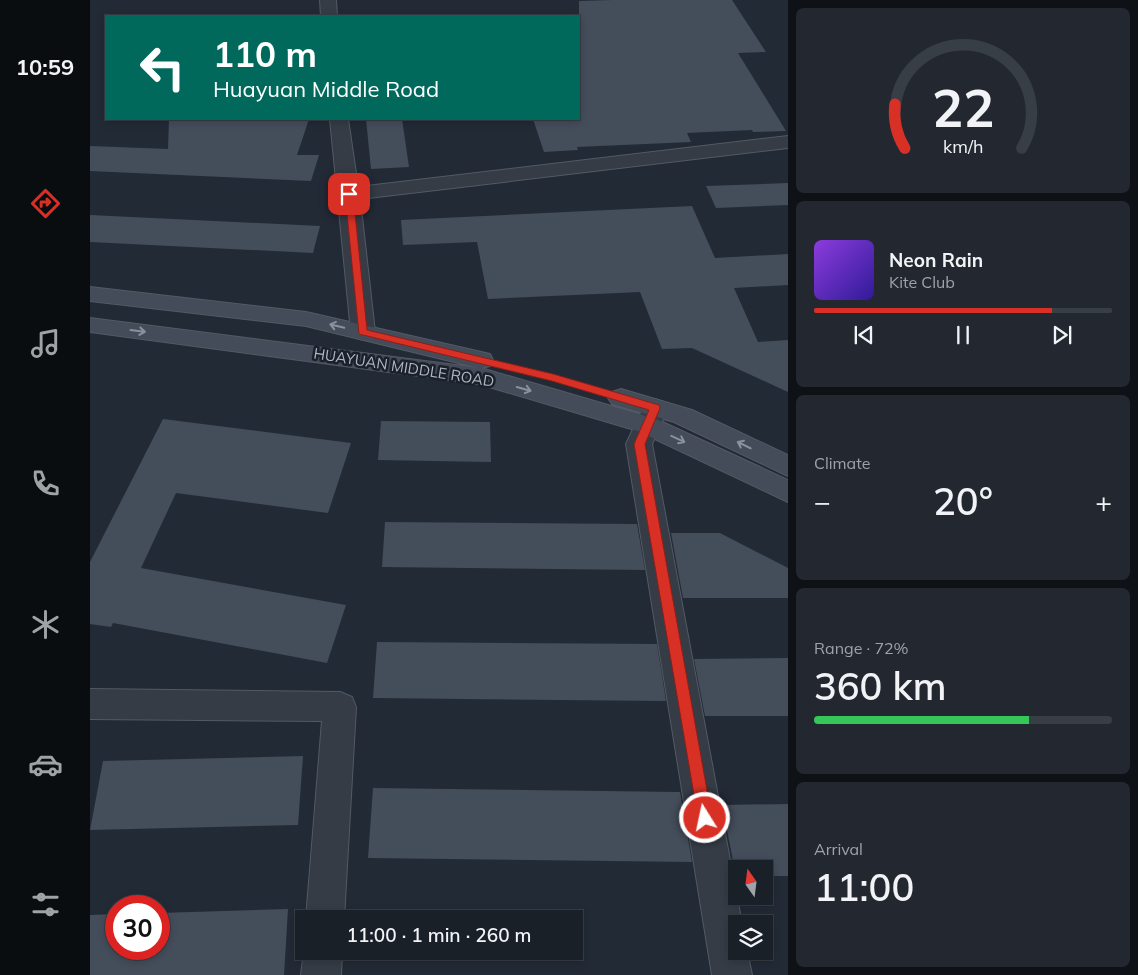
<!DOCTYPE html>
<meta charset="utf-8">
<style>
:root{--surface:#1a2028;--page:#232830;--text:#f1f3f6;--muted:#9fa3a8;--line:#383e45;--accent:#d93025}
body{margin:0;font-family:Mulish,sans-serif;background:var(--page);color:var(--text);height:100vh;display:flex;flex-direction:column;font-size:19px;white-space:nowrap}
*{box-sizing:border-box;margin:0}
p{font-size:16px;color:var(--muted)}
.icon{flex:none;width:28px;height:28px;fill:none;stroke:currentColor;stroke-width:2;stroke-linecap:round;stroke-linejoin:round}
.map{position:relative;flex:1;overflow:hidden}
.side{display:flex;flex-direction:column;gap:8px;padding:8px;background:#0e1216;width:350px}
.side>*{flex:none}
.hud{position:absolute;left:15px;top:15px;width:475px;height:105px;border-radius:0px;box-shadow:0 2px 8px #0003,0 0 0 1px var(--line);background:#00695c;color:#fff;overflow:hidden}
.needle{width:32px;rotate:346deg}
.tools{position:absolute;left:638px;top:860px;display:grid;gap:10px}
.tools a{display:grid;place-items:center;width:45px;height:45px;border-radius:0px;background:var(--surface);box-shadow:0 2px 8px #0003,0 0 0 1px var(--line);font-size:25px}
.speed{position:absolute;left:15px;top:895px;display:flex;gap:10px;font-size:25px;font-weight:700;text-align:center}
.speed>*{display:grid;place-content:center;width:65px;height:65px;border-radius:50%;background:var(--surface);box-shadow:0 2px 8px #0003,0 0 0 1px var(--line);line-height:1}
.speed .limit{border:8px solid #d22;background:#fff;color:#111}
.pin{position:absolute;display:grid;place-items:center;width:42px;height:42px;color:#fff;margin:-21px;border-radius:10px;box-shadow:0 2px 8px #0006}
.me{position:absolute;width:55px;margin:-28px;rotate:350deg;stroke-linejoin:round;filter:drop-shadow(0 0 4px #0008)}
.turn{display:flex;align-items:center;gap:18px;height:105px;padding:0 25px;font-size:22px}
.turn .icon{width:65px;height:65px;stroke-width:2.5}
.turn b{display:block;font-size:35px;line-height:42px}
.big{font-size:38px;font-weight:600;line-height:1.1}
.side .tile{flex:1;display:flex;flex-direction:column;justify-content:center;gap:8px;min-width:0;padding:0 18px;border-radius:8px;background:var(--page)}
.side .dial{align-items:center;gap:0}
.dial svg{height:130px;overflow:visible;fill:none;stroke:var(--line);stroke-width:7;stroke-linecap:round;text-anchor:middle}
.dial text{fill:var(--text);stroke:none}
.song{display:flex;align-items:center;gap:15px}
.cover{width:60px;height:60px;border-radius:8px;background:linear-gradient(135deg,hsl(270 70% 55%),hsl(250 70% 35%))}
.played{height:5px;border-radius:2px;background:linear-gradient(90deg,var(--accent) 80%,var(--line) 80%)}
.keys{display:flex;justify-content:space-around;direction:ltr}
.heat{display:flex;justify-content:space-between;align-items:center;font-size:28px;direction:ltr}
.charge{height:8px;border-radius:4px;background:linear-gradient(90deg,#34c759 72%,var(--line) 0)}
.trip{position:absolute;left:205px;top:910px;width:288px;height:50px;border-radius:0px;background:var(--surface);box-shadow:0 2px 8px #0003,0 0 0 1px var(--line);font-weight:600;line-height:50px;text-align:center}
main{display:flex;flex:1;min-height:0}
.tab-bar{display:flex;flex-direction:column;width:90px;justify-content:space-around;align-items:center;background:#0a0d10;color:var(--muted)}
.tab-bar .icon{width:35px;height:35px}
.tab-bar .active{color:var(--accent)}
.tab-bar b{font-size:22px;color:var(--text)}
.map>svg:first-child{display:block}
.building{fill:#444d5a}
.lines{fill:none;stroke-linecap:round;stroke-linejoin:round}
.minor-casing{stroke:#535a64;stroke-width:2}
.secondary-casing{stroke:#535a64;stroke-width:2}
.minor{fill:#353c46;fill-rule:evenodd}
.secondary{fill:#444b59;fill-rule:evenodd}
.oneway{stroke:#8a919e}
.route{fill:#d93025;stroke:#8d1f18}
.labels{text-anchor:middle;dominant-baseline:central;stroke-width:5;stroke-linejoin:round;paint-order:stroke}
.street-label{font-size:15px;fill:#b0b7c3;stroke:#1b212b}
</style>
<main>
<nav class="tab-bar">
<b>10:59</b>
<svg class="icon active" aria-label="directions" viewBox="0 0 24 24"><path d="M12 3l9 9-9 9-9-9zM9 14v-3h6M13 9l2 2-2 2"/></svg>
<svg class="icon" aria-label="music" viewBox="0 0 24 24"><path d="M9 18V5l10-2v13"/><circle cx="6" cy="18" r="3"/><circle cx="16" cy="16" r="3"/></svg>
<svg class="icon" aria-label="phone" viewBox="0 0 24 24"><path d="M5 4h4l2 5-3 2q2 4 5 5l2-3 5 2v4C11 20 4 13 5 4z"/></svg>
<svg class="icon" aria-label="climate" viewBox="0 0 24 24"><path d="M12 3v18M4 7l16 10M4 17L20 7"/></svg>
<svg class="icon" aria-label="car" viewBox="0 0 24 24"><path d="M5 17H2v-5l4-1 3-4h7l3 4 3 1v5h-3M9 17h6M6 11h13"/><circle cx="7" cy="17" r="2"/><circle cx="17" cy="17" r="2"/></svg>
<svg class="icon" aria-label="filters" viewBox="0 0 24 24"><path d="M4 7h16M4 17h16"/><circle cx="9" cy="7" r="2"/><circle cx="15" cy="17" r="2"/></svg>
</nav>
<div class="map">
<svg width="698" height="975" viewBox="0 0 698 975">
<rect width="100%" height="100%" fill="#222a36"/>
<path class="building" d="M522 0H642L676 52 648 53 696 131 663 132 662 130 597 133 601 142 487 147 488 150 454 152 443 119H489V1Z
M79 119H219L207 155H229L221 181 0 171V146L78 149Z
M276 119H312L319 167 281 169Z
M698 183V205L626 208 616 186Z
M602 206 625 258 698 254V285L644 288 668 342 698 340V392L602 348 572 349 550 292 398 299 387 242 313 245 311 220Z
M0 215 230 226 223 253 0 242Z
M73 419 261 443 238 513 86 493 51 568 256 605 237 663 23 623 21 627 0 624V562Z
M291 421 400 422 401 462 288 460Z
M295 522 547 524 555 570 292 567Z
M581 533H630L698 568V598H593Z
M287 642 567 644 576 701 283 698Z
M698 658V716H615L604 659Z
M213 756 208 825 0 830 13 761Z
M283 788 590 792 602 862 278 858Z
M698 804V876H674V869H646V876L632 805Z
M198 909 194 975H0V915L26 914V949H69V913Z"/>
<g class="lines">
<g class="minor-casing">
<path id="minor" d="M230 0H246L247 16H231Z
M240 119H258L268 187 698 136V148L270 199 285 332 281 337 273 340 265 337 261 332Z
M565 399 574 402 578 408 562 444 652 924H646V951H657L662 975H622L536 444 556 402Z
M0 689 250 692 262 697 266 707 254 919H216L232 721 0 719Z
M214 951H252L251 975H211Z"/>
</g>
<g class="secondary-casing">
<path id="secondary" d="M0 287 216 312 400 354 403 360 400 366 391 368 566 419 698 480V502L548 431 389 384 0 332V318L389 368 216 326 0 301Z
M531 389 602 410 698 455V476L584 422 522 404 518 398 522 392Z"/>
</g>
<use href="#minor" class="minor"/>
<use href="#secondary" class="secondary"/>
</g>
<defs><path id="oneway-shaft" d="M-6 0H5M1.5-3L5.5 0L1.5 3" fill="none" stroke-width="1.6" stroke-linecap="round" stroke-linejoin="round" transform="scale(1.25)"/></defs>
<g class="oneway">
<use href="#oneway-shaft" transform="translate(247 326) rotate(-167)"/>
<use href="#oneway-shaft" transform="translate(48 331) rotate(7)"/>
<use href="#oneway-shaft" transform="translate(434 389) rotate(16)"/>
<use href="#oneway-shaft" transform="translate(588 439) rotate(25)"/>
<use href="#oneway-shaft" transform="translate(654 445) rotate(-154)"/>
</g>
<path class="route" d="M259 191 263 194 277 330 463 374 569 405 570 408 555 444 622 818 620 823 615 825 610 823 608 818 544 444 559 410 462 381 269 334 255 194Z"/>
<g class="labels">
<g class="street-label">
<text transform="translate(314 367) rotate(9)">HUAYUAN MIDDLE ROAD</text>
</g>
</g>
</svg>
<div class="tools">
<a><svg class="needle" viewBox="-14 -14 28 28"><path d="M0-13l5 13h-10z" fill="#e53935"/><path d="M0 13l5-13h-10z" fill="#9fa3a8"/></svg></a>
<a><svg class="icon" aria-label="layers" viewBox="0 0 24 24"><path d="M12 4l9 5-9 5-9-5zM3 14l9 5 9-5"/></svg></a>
</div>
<div class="speed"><div class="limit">30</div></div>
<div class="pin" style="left:259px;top:194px;background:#d93025"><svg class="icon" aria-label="arrive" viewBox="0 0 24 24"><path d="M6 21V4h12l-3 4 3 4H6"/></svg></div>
<svg class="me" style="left:615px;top:818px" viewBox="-20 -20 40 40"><circle r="17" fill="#d93025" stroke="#fff" stroke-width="3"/><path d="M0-11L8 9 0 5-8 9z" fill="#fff"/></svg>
<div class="trip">11:00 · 1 min · 260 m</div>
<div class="hud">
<div class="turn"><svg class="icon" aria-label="left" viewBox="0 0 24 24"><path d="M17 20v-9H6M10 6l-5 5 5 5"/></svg><div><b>110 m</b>Huayuan Middle Road</div></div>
</div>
</div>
<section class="side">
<div class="tile dial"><svg viewBox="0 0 100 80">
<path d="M14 69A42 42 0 1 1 86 69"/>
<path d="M14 69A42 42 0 0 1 8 42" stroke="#d93025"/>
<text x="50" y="56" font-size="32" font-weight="700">22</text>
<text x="50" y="72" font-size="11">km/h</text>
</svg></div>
<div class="tile">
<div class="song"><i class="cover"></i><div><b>Neon Rain</b><p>Kite Club</p></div></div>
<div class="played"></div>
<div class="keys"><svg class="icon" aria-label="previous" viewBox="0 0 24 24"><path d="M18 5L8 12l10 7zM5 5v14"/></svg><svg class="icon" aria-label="pause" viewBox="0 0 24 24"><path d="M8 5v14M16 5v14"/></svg><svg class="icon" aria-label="next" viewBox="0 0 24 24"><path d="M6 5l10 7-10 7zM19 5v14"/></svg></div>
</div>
<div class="tile"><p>Climate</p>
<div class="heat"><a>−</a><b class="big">20°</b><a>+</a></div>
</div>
<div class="tile"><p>Range · 72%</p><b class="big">360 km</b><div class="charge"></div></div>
<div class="tile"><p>Arrival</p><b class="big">11:00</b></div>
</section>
</main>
